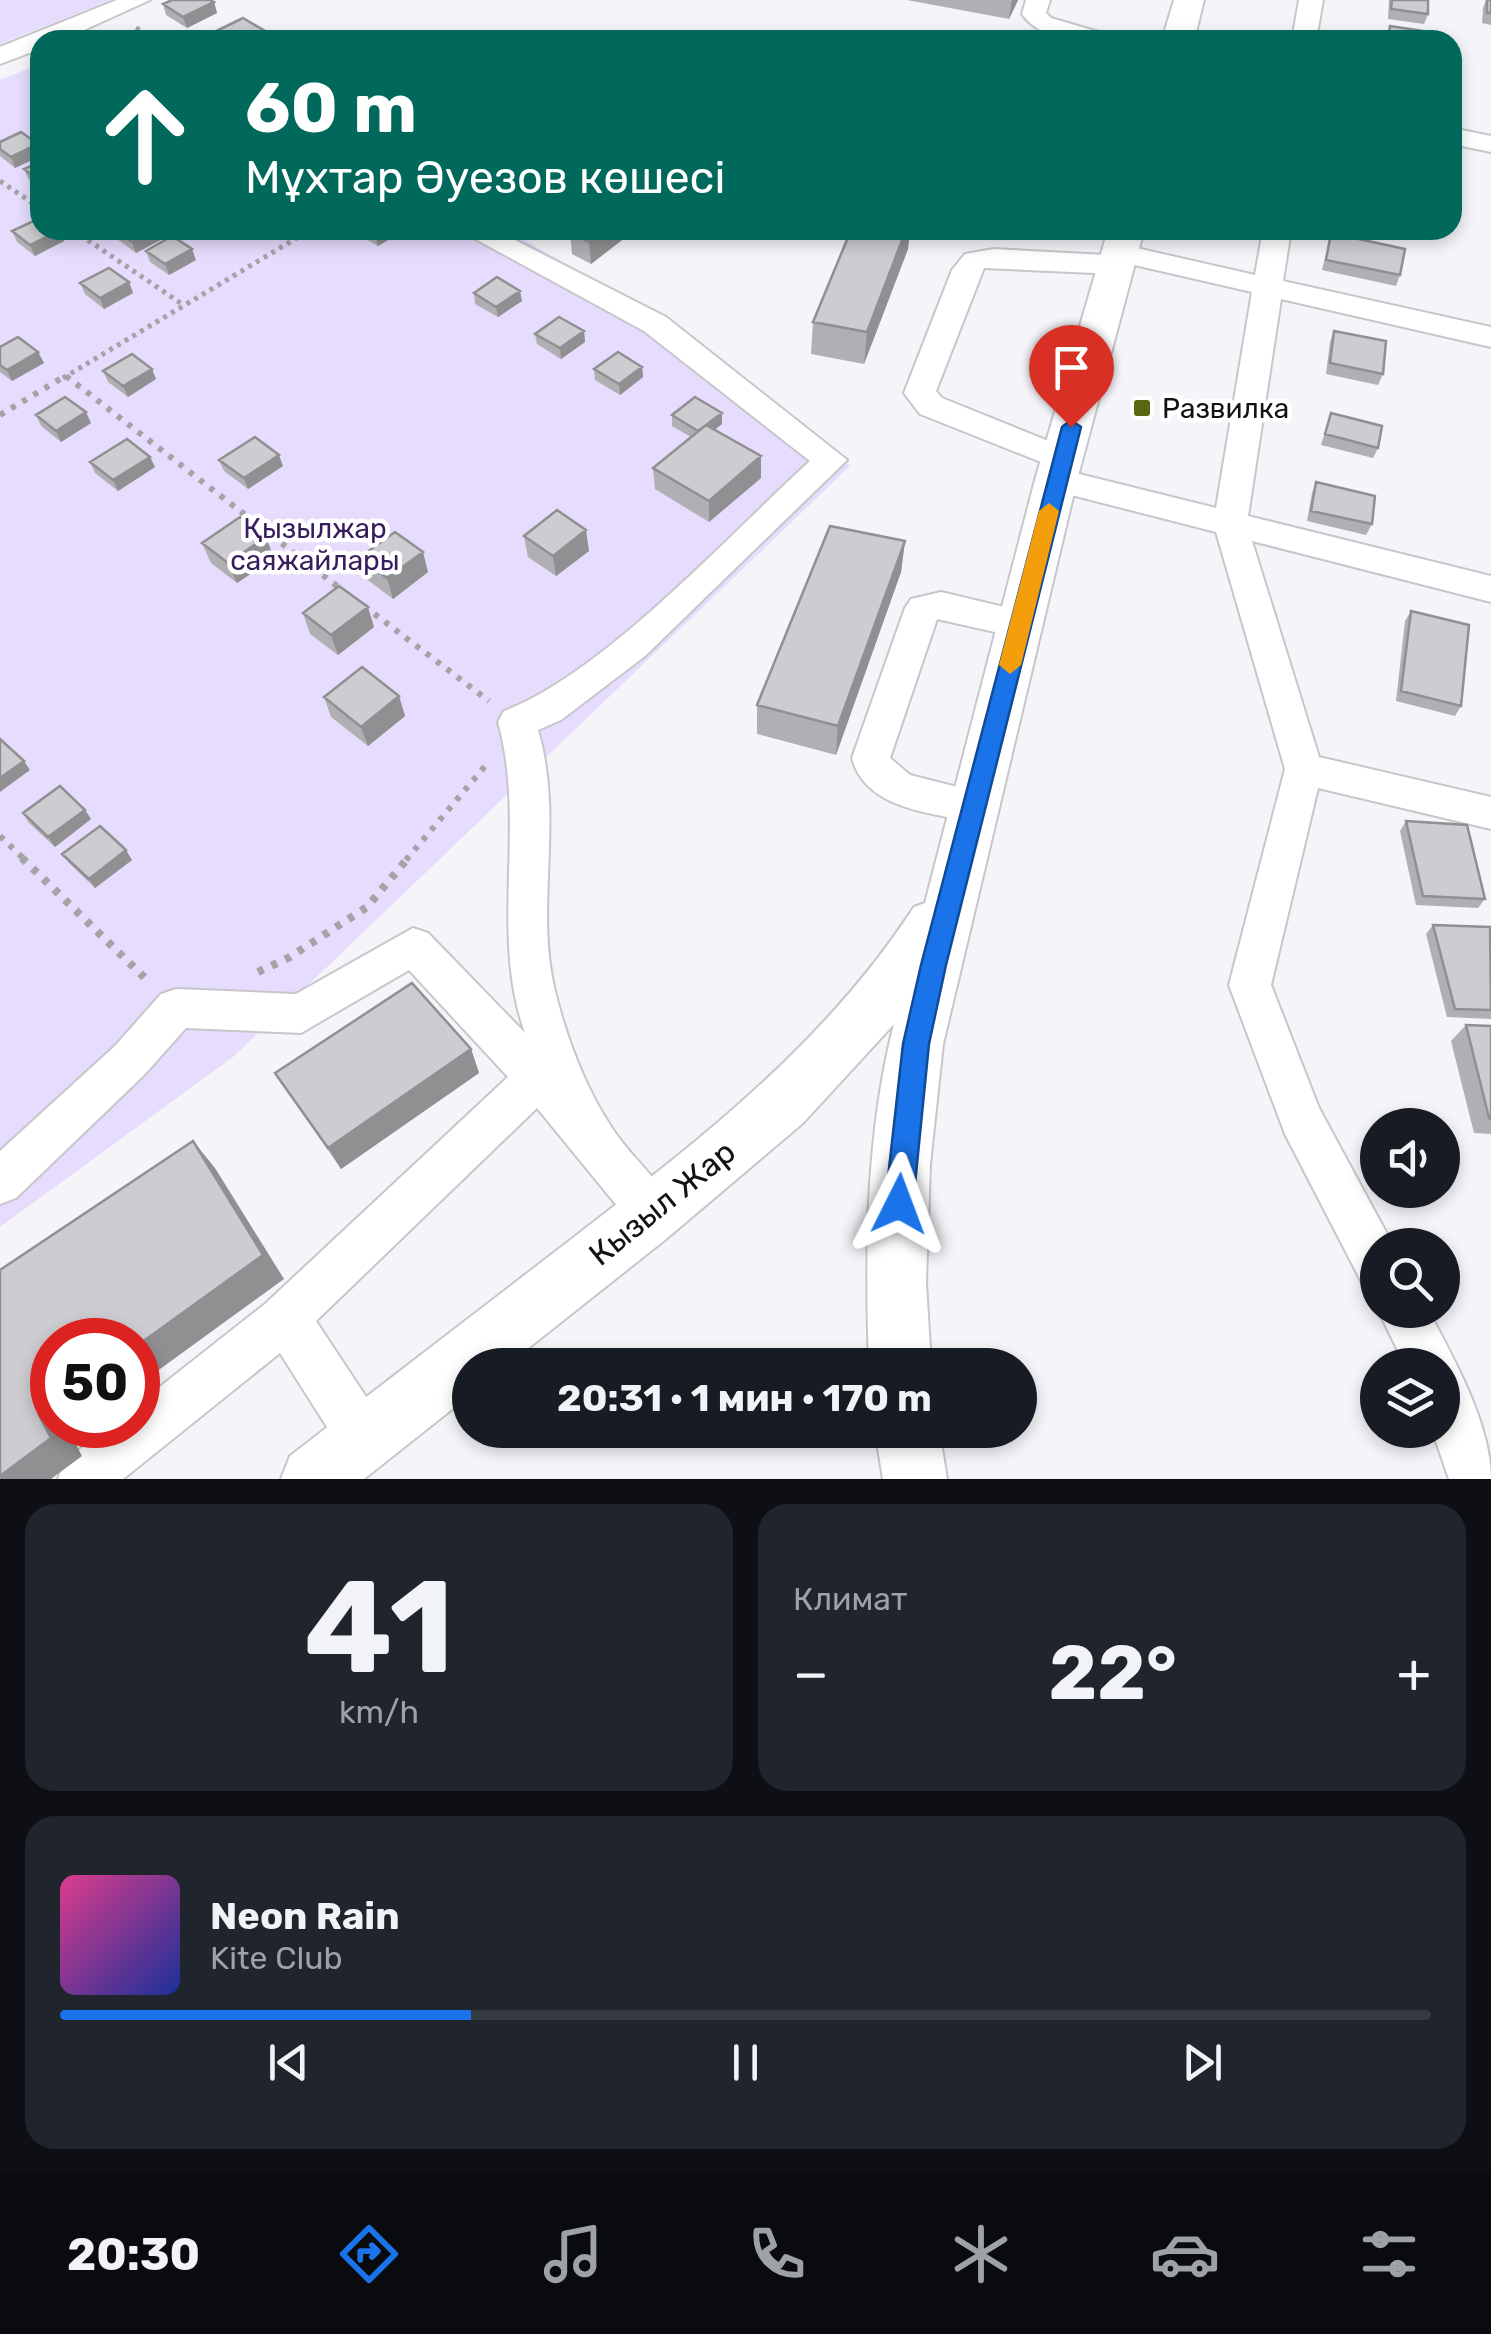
<!DOCTYPE html>
<html lang="ru">
<meta charset="utf-8">
<style>
:root{--surface:#171b24;--page:#20242c;--text:#f1f3f6;--muted:#9ea1a6;--line:#363941;--accent:#1a73e8}
body{margin:0;font-family:Rubik,sans-serif;background:var(--page);color:var(--text);height:100vh;display:flex;flex-direction:column;font-size:38px;white-space:nowrap}
*{box-sizing:border-box;margin:0}
p{font-size:32px;color:var(--muted)}
.icon{flex:none;width:55px;height:55px;fill:none;stroke:currentColor;stroke-width:2;stroke-linecap:round;stroke-linejoin:round}
.map{position:relative;height:1479px;overflow:hidden}
.drawer{display:flex;flex-direction:column;gap:25px;padding:25px;background:#0d0f14;flex:1}
.drawer>*{flex:none}
.banner{position:absolute;left:30px;top:30px;width:1432px;height:210px;border-radius:30px;box-shadow:0 5px 15px #0003;background:#00695c;color:#fff;overflow:hidden}
.buttons{position:absolute;left:1360px;top:1108px;display:grid;gap:20px}
.buttons a{display:grid;place-items:center;width:100px;height:100px;border-radius:50%;background:var(--surface);box-shadow:0 5px 15px #0003;font-size:50px}
.speed{position:absolute;left:30px;top:1318px;display:flex;gap:20px;font-size:50px;font-weight:700;text-align:center}
.speed>*{display:grid;place-content:center;width:130px;height:130px;border-radius:50%;background:var(--surface);box-shadow:0 5px 15px #0003;line-height:1}
.speed .limit{border:15px solid #d22;background:#fff;color:#111}
.pin{position:absolute;display:grid;place-items:center;width:85px;height:85px;color:#fff;margin:-102px -42px;border-radius:50% 50% 50% 0;rotate:-45deg;box-shadow:0 0 10px #0007}
.pin .icon{rotate:45deg}
.me{position:absolute;width:110px;margin:-55px;rotate:3deg;stroke-linejoin:round;filter:drop-shadow(0 0 8px #0008)}
.turn{display:flex;align-items:center;gap:35px;height:210px;padding:0 50px;font-size:45px}
.turn .icon{width:130px;height:130px;stroke-width:2.5}
.turn b{display:block;font-size:70px;line-height:85px}
.big{font-size:75px;font-weight:700;line-height:1.1}
.drawer .widget{flex:1;display:flex;flex-direction:column;justify-content:center;gap:15px;min-width:0;padding:0 35px;border-radius:30px;background:var(--page)}
.drawer .dial{align-items:center;gap:0}
.dial b{font-size:130px;line-height:1}
.song{display:flex;align-items:center;gap:30px}
.cover{width:120px;height:120px;border-radius:15px;background:linear-gradient(135deg,hsl(330 70% 55%),hsl(230 70% 35%))}
.played{height:10px;border-radius:5px;background:linear-gradient(90deg,var(--accent) 30%,var(--line) 30%)}
.keys{display:flex;justify-content:space-around;direction:ltr}
.heat{display:flex;justify-content:space-between;align-items:center;font-size:55px;direction:ltr}
.drawer .tiles{flex:1;display:grid;gap:25px;grid-template-columns:1fr 1fr}
.widget:last-child{grid-column:span 2}
.trip{position:absolute;left:452px;top:1348px;width:585px;height:100px;border-radius:50px;background:var(--surface);box-shadow:0 5px 15px #0003;font-weight:700;line-height:100px;text-align:center}
.dock{display:flex;height:160px;justify-content:space-around;align-items:center;background:#090b0e;color:var(--muted)}
.dock .icon{width:70px;height:70px}
.dock .selected{color:var(--accent)}
.dock b{font-size:45px;color:var(--text)}
.map>svg:first-child{display:block}
.green{fill:#e6dcfd}
.lines{fill:none;stroke-linecap:round;stroke-linejoin:round}
.minor-casing{stroke:#c7c6cb;stroke-width:4}
.major-casing{stroke:#c7c6cb;stroke-width:4}
.path-far2{stroke:#a4a3a6;stroke-width:5;stroke-dasharray:4 5;stroke-linecap:butt}
.path-far1{stroke:#a4a3a6;stroke-width:6;stroke-dasharray:5 8;stroke-linecap:butt}
.path{stroke:#a4a3a6;stroke-width:8;stroke-dasharray:6 9;stroke-linecap:butt}
.minor{fill:#fff;fill-rule:evenodd}
.major{fill:#fff;fill-rule:evenodd}
.wall{fill:#b0afb4}
.shaded-wall{fill:#908f92}
.building{fill:#cdccd1;stroke:#908f92;stroke-width:2.5}
.route{fill:#1a73e8;stroke:#114b97;stroke-width:2.5}
.slow{fill:#f59e0b}
.poi-dot{fill:#59680f;stroke:#fff;stroke-width:4}
.labels{text-anchor:middle;dominant-baseline:central;stroke-width:9;stroke-linejoin:round;paint-order:stroke}
.poi-label{font-size:28px;fill:#121113;stroke:#fff;text-anchor:start}
.park-label{font-size:28px;fill:#381d5c;stroke:#fff}
.near-street-label{font-size:32px;fill:#121113;stroke:#fff}
</style>
<div class="map">
<svg width="1491" height="1479" viewBox="0 0 1491 1479">
<rect width="100%" height="100%" fill="#f5f4f9"/>
<path class="green" d="M0 0H111L0 44Z
M40 64V230H507L629 300 850 466 233 1057 0 1227V80Z"/>
<g class="lines">
<g class="minor-casing">
<path id="minor" d="M117 0H150L62 40H40V49L0 64V47Z
M1026 0H1050L1046 13 1051 18 1109 35 1112 40C1081 40 1042 42 1022 14Z
M1299 0H1323L1316 40H1292Z
M1452 128 1491 136V152L1452 144Z
M459 230H495L666 317 847 460 645 656 561 720 538 730C564 819 535 903 554 987 565 1034 585 1088 612 1128 631 1158 661 1179 675 1213L668 1229 652 1236 636 1229 537 1108 316 1321 382 1421 389 1439 382 1457 364 1464 346 1457 280 1353 123 1479H58L65 1461 111 1425H138V1404L265 1304 508 1077 409 970 301 1033 186 1028 145 1074 16 1198 0 1204V1151L115 1046 161 994 176 989 296 994 413 928 428 933 525 1033C489 932 527 825 498 722L504 711C603 674 729 535 810 461L644 331Z
M1263 230H1291L1283 281 1491 327V347L1281 299 1248 516 1491 576V602L1252 541 1319 757 1491 797V829L1318 788 1271 985 1319 1108 1393 1245H1378V1287L1361 1281 1285 1134 1229 985 1285 769 1216 532 1044 488 1040 480 1044 472 1056 468 920 414 904 393 952 270 965 254 994 249 1106 255 1109 247 1119 244 1255 275ZM1130 264 1252 292 1216 508 1063 470 1073 467 1078 459 1073 451 942 398 936 391 984 268 1116 274 1126 271Z
M941 592 1034 614 1039 624 1034 634 1021 638 937 619 890 758 910 775 989 795 994 806 989 817 975 822C931 813 865 809 852 758L905 608 911 599Z
M1378 1310H1428C1453 1357 1491 1424 1491 1479H1449L1432 1430H1442V1365H1405Z"/>
</g>
<g class="major-casing">
<path id="major" d="M1174 0H1204L1194 40H1162Z
M1108 230H1144L1077 480 943 1044 930 1164 926 1283 931 1365H869C865 1253 866 1133 894 1024L803 1123 666 1239 507 1365H470V1395L364 1479H281L290 1456C384 1383 478 1311 573 1238 701 1139 825 1044 914 907L925 903 1035 480Z
M875 1430H939L947 1479H883Z"/>
</g>
<path class="path-far2" d="M136 28 157 40
M0 181 40 208
M73 230 182 304
M63 378 310 230"/>
<path class="path-far1" d="M66 376 342 590
M0 415 67 375
M364 606 489 701
M0 836 25 860
M406 860 486 765"/>
<path class="path" d="M22 858 149 982
M258 972 290 957 367 907 408 858"/>
<use href="#minor" class="minor"/>
<use href="#major" class="major"/>
</g>
<path class="wall" d="M907 0H1018L1009 19Z
M1389 0H1428V14L1424 24 1388 19Z
M1486 0H1491V25L1482 23 1483 8Z
M214 2 217 13 187 28 166 15 163 4Z
M0 142 38 144 40 156 15 168 0 156Z
M40 162V188L29 180 24 169Z
M60 230 64 241 35 256 17 242 12 231Z
M114 230H161L164 238 136 253 117 239Z
M356 230H401L402 232 378 246 357 234Z
M635 230 591 264 572 254 570 233Z
M851 230H910L908 249 864 364 811 354 813 322Z
M1331 233 1400 275 1396 286 1322 270Z
M146 251 196 260 169 275 150 262Z
M129 282 133 293 104 309 85 294 80 283Z
M474 293 522 301 498 317 475 304Z
M584 331 585 342 561 359 537 344 535 334Z
M1334 331 1383 374 1378 385 1326 374 1330 342Z
M0 347 38 352 44 363 12 381 0 372Z
M642 367 643 377 620 395 595 380 594 369Z
M103 371 156 379 128 397 108 382Z
M722 413V424L715 429 761 456V478L709 522 655 489 653 468 691 437 672 426V415Z
M1331 413 1378 448 1373 458 1321 445Z
M36 415 91 423 61 442 41 426Z
M150 457 155 467 118 491 95 473 90 462Z
M219 460 283 466 248 489 224 471Z
M1316 482 1372 524 1366 535 1307 521 1312 493Z
M524 536 589 551 556 576 528 557Z
M905 541 901 572 836 755 757 734V705Z
M202 543 274 558 237 583 211 563Z
M359 558 428 572 393 599 365 578Z
M1411 611 1461 706 1455 716 1396 701 1405 621Z
M303 613 374 627 338 655 310 634Z
M399 696 405 716 368 746 331 717 324 697Z
M85 810 91 819 55 847 29 823 23 813Z
M1406 821 1485 899 1478 908 1416 905 1400 831Z
M62 854 132 860 95 888 69 863Z
M1433 925 1491 930V1019L1447 1017 1426 934Z
M1466 1025 1491 1026V1134L1474 1133 1451 1041Z
M471 1049 479 1073 341 1169 275 1073Z"/>
<path class="shaded-wall" d="M1012 0H1018L1009 19Z
M214 2 217 13 187 28 183 17Z
M265 31 268 40H247Z
M38 144 40 156 15 168 11 157Z
M60 230 64 241 35 256 30 245Z
M155 230H161L164 238 136 253 132 242Z
M384 230H401L402 232 378 246 375 235Z
M605 230H635L591 264 589 242Z
M906 230H910L908 249 864 364 867 332Z
M192 249 196 260 169 275 165 264Z
M129 282 133 293 104 309 100 298Z
M520 291 522 301 498 317 496 307Z
M584 331 585 342 561 359 560 348Z
M38 352 44 363 12 381 7 370Z
M642 367 643 377 620 395 619 384Z
M152 369 156 379 128 397 123 386Z
M86 412 91 423 61 442 56 431Z
M722 413V424L699 442 698 431Z
M279 455 283 466 248 489 244 478Z
M761 456V478L709 522V501Z
M150 457 155 467 118 491 113 480Z
M586 530 589 551 556 576 553 556Z
M266 537 274 558 237 583 228 563Z
M905 541 901 572 836 755 838 726Z
M423 552 428 572 393 599 387 578Z
M368 607 374 627 338 655 331 635Z
M399 696 405 716 368 746 361 727Z
M24 761 30 770 0 792V778Z
M85 810 91 819 55 847 48 837Z
M126 850 132 860 95 888 89 879Z
M471 1049 479 1073 341 1169 328 1148Z
M193 1141 215 1168 284 1279 138 1385V1345Z
M52 1405V1425H82L70 1433 82 1456 51 1479H0V1459L39 1415Z"/>
<path class="building" d="M172 0H210L214 2 183 17 163 4Z
M1392 0H1428V14L1391 9Z
M1487 0H1491V13H1487Z
M243 18 265 31 247 40H224L212 33Z
M1390 26 1430 32V40H1388Z
M88 31 104 40H69Z
M293 34 303 40H281Z
M21 132 38 144 11 157 0 149V142Z
M40 162V181L24 169Z
M40 218V230H60L30 245 12 231Z
M115 230H155L132 242Z
M367 230H384L375 235Z
M573 230H605L589 242 570 233Z
M851 230H906L867 332 813 322Z
M1331 233 1405 249 1400 275 1326 260Z
M172 236 192 249 165 264 146 251Z
M109 268 129 282 100 298 80 283Z
M497 277 520 291 496 307 474 293Z
M559 317 584 331 560 348 535 334Z
M1334 331 1386 341 1383 374 1330 363Z
M18 337 38 352 7 370 0 365V347Z
M618 352 642 367 619 384 594 369Z
M132 354 152 369 123 386 103 371Z
M65 397 86 412 56 431 36 415Z
M695 397 722 413 698 431 672 415Z
M1331 413 1382 426 1378 448 1325 434Z
M706 425 761 456 709 501 653 468Z
M255 437 279 455 244 478 219 460Z
M127 439 150 457 113 480 90 462Z
M1316 482 1375 496 1372 524 1311 511Z
M557 510 586 530 553 556 524 536Z
M240 517 266 537 228 563 202 543Z
M830 526 905 541 838 726 757 705Z
M395 532 423 552 387 578 359 558Z
M339 586 368 607 331 635 303 613Z
M1411 611 1469 625 1461 706 1401 691Z
M362 667 399 696 361 727 324 697Z
M0 739 24 761 0 778Z
M60 786 85 810 48 837 23 813Z
M1406 821 1467 825 1485 899 1423 896Z
M100 826 126 850 89 879 62 854Z
M1433 925 1490 927 1491 1010 1455 1009Z
M412 983 471 1049 328 1148 275 1073Z
M1466 1025 1491 1026V1119L1489 1118Z
M193 1141 263 1255 138 1345V1340H52V1405L39 1415 51 1438 0 1476V1270Z"/>
<path class="route" d="M1071 420 1081 427 946 965 929 1044 913 1204 909 1214 899 1218 889 1214 885 1204 903 1044 921 965 1062 427Z"/>
<path class="slow" d="M1049 503 1059 511 1021 665 1010 674 999 665 1039 511Z"/>
<rect class="poi-dot" x="1132" y="398" width="20" height="20" rx="5"/>
<g class="labels">
<g class="poi-label">
<text x="1162" y="408">Развилка</text>
</g>
<g class="park-label">
<text x="315" y="528">Қызылжар<tspan x="315" dy="32">саяжайлары</tspan></text>
</g>
<g class="near-street-label">
<text transform="translate(662 1203) rotate(-39)">Кызыл Жар</text>
</g>
</g>
</svg>
<div class="buttons">
<a><svg class="icon" aria-label="sound" viewBox="0 0 24 24"><path d="M4 9h4l5-4v14l-5-4H4zM17 9q2 3 0 6"/></svg></a>
<a><svg class="icon" aria-label="search" viewBox="0 0 24 24"><circle cx="10" cy="10" r="6"/><path d="M15 15l6 6"/></svg></a>
<a><svg class="icon" aria-label="layers" viewBox="0 0 24 24"><path d="M12 4l9 5-9 5-9-5zM3 14l9 5 9-5"/></svg></a>
</div>
<div class="speed"><div class="limit">50</div></div>
<div class="pin" style="left:1071px;top:427px;background:#d93025"><svg class="icon" aria-label="arrive" viewBox="0 0 24 24"><path d="M6 21V4h12l-3 4 3 4H6"/></svg></div>
<svg class="me" style="left:899px;top:1204px" viewBox="-20 -20 40 40"><path d="M0-17L14 15 0 8-14 15z" fill="#1a73e8" stroke="#fff" stroke-width="4"/></svg>
<div class="trip">20:31 · 1 мин · 170 m</div>
<div class="banner">
<div class="turn"><svg class="icon" aria-label="ahead" viewBox="0 0 24 24"><path d="M12 20V5M6 11l6-6 6 6"/></svg><div><b>60 m</b>Мұхтар Әуезов көшесі</div></div>
</div>
</div>
<section class="drawer">
<div class="tiles">
<div class="widget dial"><b>41</b><p>km/h</p></div>
<div class="widget"><p>Климат</p>
<div class="heat"><a>−</a><b class="big">22°</b><a>+</a></div>
</div>
<div class="widget">
<div class="song"><i class="cover"></i><div><b>Neon Rain</b><p>Kite Club</p></div></div>
<div class="played"></div>
<div class="keys"><svg class="icon" aria-label="previous" viewBox="0 0 24 24"><path d="M18 5L8 12l10 7zM5 5v14"/></svg><svg class="icon" aria-label="pause" viewBox="0 0 24 24"><path d="M8 5v14M16 5v14"/></svg><svg class="icon" aria-label="next" viewBox="0 0 24 24"><path d="M6 5l10 7-10 7zM19 5v14"/></svg></div>
</div>
</div>
</section>
<nav class="dock">
<b>20:30</b>
<svg class="icon selected" aria-label="directions" viewBox="0 0 24 24"><path d="M12 3l9 9-9 9-9-9zM9 14v-3h6M13 9l2 2-2 2"/></svg>
<svg class="icon" aria-label="music" viewBox="0 0 24 24"><path d="M9 18V5l10-2v13"/><circle cx="6" cy="18" r="3"/><circle cx="16" cy="16" r="3"/></svg>
<svg class="icon" aria-label="phone" viewBox="0 0 24 24"><path d="M5 4h4l2 5-3 2q2 4 5 5l2-3 5 2v4C11 20 4 13 5 4z"/></svg>
<svg class="icon" aria-label="climate" viewBox="0 0 24 24"><path d="M12 3v18M4 7l16 10M4 17L20 7"/></svg>
<svg class="icon" aria-label="car" viewBox="0 0 24 24"><path d="M5 17H2v-5l4-1 3-4h7l3 4 3 1v5h-3M9 17h6M6 11h13"/><circle cx="7" cy="17" r="2"/><circle cx="17" cy="17" r="2"/></svg>
<svg class="icon" aria-label="filters" viewBox="0 0 24 24"><path d="M4 7h16M4 17h16"/><circle cx="9" cy="7" r="2"/><circle cx="15" cy="17" r="2"/></svg>
</nav>
